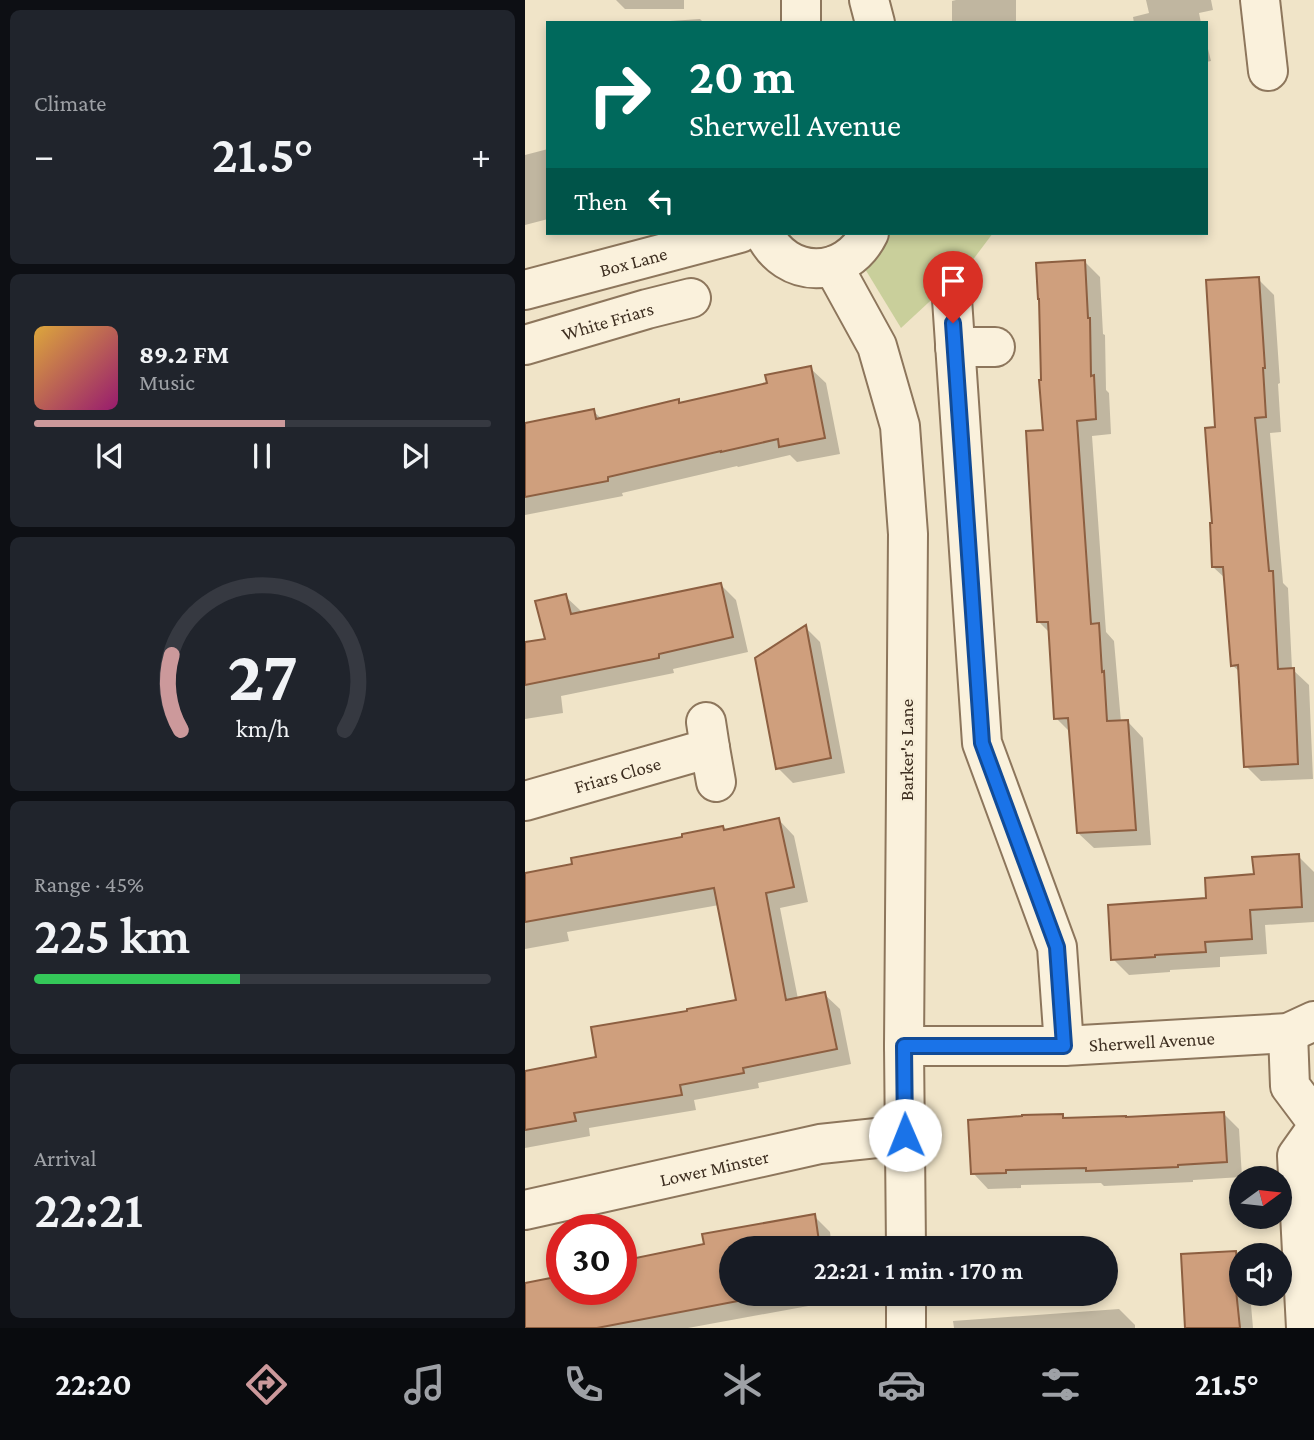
<!DOCTYPE html>
<meta charset="utf-8">
<style>
:root{--surface:#171b24;--page:#20242c;--text:#f1f3f6;--muted:#9ea1a6;--line:#363941;--accent:#cc999b}
body{margin:0;font-family:"Crimson Pro",serif;background:var(--page);color:var(--text);height:100vh;display:flex;flex-direction:column;font-size:26px;white-space:nowrap}
*{box-sizing:border-box;margin:0}
p{font-size:23px;color:var(--muted)}
.icon{flex:none;width:38px;height:38px;fill:none;stroke:currentColor;stroke-width:2;stroke-linecap:round;stroke-linejoin:round}
.map{position:relative;flex:1;overflow:hidden}
.drawer{display:flex;flex-direction:column;gap:10px;padding:10px;background:#0d0f14;width:525px}
.drawer>*{flex:none}
.guide{position:absolute;left:21px;top:21px;width:662px;height:214px;border-radius:0px;box-shadow:0 4px 10px #0003;background:#00695c;color:#fff;overflow:hidden}
.needle{width:46px;rotate:75deg}
.tools{position:absolute;left:704px;top:1166px;display:grid;gap:14px}
.tools a{display:grid;place-items:center;width:63px;height:63px;border-radius:50%;background:var(--surface);box-shadow:0 4px 10px #0003;font-size:35px}
.speed{position:absolute;left:21px;top:1214px;display:flex;gap:14px;font-size:35px;font-weight:700;text-align:center}
.speed>*{display:grid;place-content:center;width:91px;height:91px;border-radius:50%;background:var(--surface);box-shadow:0 4px 10px #0003;line-height:1}
.speed .limit{border:10px solid #d22;background:#fff;color:#111}
.pin{position:absolute;display:grid;place-items:center;width:60px;height:60px;color:#fff;margin:-72px -30px;border-radius:50% 50% 50% 0;rotate:-45deg;box-shadow:0 0 7px #0007}
.pin .icon{rotate:45deg}
.me{position:absolute;width:77px;margin:-38px;rotate:359deg;stroke-linejoin:round;filter:drop-shadow(0 0 5px #0008)}
.turn{display:flex;align-items:center;gap:24px;height:147px;padding:0 28px;font-size:32px}
.turn .icon{width:91px;height:91px;stroke-width:2.5}
.turn b{display:block;font-size:49px;line-height:60px}
.then{display:flex;align-items:center;height:66px;padding:0 28px;background:#0003;gap:14px;font-size:26px}
.big{font-size:52px;font-weight:600;line-height:1.1}
.drawer .tile{flex:1;display:flex;flex-direction:column;justify-content:center;gap:10px;min-width:0;padding:0 24px;border-radius:10px;background:var(--page)}
.drawer .dial{align-items:center;gap:0}
.dial svg{height:182px;overflow:visible;fill:none;stroke:var(--line);stroke-width:7;stroke-linecap:round;text-anchor:middle}
.dial text{fill:var(--text);stroke:none}
.song{display:flex;align-items:center;gap:21px}
.cover{width:84px;height:84px;border-radius:10px;background:linear-gradient(135deg,hsl(40 70% 55%),hsl(320 70% 35%))}
.played{height:7px;border-radius:4px;background:linear-gradient(90deg,var(--accent) 55%,var(--line) 55%)}
.keys{display:flex;justify-content:space-around;direction:ltr}
.heat{display:flex;justify-content:space-between;align-items:center;font-size:38px;direction:ltr}
.charge{height:10px;border-radius:5px;background:linear-gradient(90deg,#34c759 45%,var(--line) 0)}
.trip{position:absolute;left:194px;top:1236px;width:399px;height:70px;border-radius:35px;background:var(--surface);box-shadow:0 4px 10px #0003;font-weight:600;line-height:70px;text-align:center}
.dock{display:flex;height:112px;justify-content:space-around;align-items:center;background:#090b0e;color:var(--muted)}
.dock .icon{width:49px;height:49px}
.dock .selected{color:var(--accent)}
.dock b{font-size:32px;color:var(--text)}
main{display:flex;flex:1;min-height:0}
.map>svg:first-child{display:block}
.green{fill:#c9cf9b}
.shadow{fill:#0003}
.building{fill:#cf9f7d;stroke:#8d5f41;stroke-width:2}
.lines{fill:none;stroke-linecap:round;stroke-linejoin:round}
.minor-casing{stroke:#8d765c;stroke-width:42}
.tertiary-casing{stroke:#8d765c;stroke-width:42}
.minor{stroke:#faf1dc;stroke-width:38}
.tertiary{stroke:#faf1dc;stroke-width:38}
.route-casing{stroke:#114b97;stroke-width:18}
.route{stroke:#1a73e8;stroke-width:12}
.labels{text-anchor:middle;dominant-baseline:central;stroke-width:5;stroke-linejoin:round;paint-order:stroke}
.street-label{font-size:19px;fill:#3d2e20;stroke:#f7eed8}
</style>
<main>
<section class="drawer">
<div class="tile"><p>Climate</p>
<div class="heat"><a>−</a><b class="big">21.5°</b><a>+</a></div>
</div>
<div class="tile">
<div class="song"><i class="cover"></i><div><b>89.2 FM</b><p>Music</p></div></div>
<div class="played"></div>
<div class="keys"><svg class="icon" aria-label="previous" viewBox="0 0 24 24"><path d="M18 5L8 12l10 7zM5 5v14"/></svg><svg class="icon" aria-label="pause" viewBox="0 0 24 24"><path d="M8 5v14M16 5v14"/></svg><svg class="icon" aria-label="next" viewBox="0 0 24 24"><path d="M6 5l10 7-10 7zM19 5v14"/></svg></div>
</div>
<div class="tile dial"><svg viewBox="0 0 100 80">
<path d="M14 69A42 42 0 1 1 86 69"/>
<path d="M14 69A42 42 0 0 1 10 36" stroke="#cc999b"/>
<text x="50" y="56" font-size="32" font-weight="700">27</text>
<text x="50" y="72" font-size="11">km/h</text>
</svg></div>
<div class="tile"><p>Range · 45%</p><b class="big">225 km</b><div class="charge"></div></div>
<div class="tile"><p>Arrival</p><b class="big">22:21</b></div>
</section>
<div class="map">
<svg width="789" height="1328" viewBox="0 0 789 1328">
<rect width="100%" height="100%" fill="#f0e4c8"/>
<path class="green" d="M359 233H468L444 265 376 328 337 264Z"/>
<path class="shadow" d="M91 0H159V9H100Z
M431 0H491V23H427V1Z
M621 0H686L688 10 674 13 676 23H609L608 17 624 13Z
M175 19 179 23H130V22Z
M681 41 686 61 681 62Z
M23 149V219L0 225V155Z
M560 262 575 277 578 334 580 335 581 390 584 393 586 434 567 436 581 632 589 641 596 722H603L618 738 626 845 569 848 553 833 546 733 531 718 525 633 514 622 520 431Z
M733 279 749 295 755 383 753 384 756 432 745 433 758 583 763 588 767 669 784 685 788 779 736 781 721 766 716 673 707 665 701 579 688 567 692 428Z
M285 368 301 383 315 454 272 462 265 455 213 467 212 466 97 493 98 496 0 515V425L68 411 77 419 153 401 156 404 244 385Z
M196 585 211 600 223 652 148 669 149 673 36 696 38 713 0 719V644L22 640 40 596 56 611V614Z
M281 628 295 642 320 773 268 783 253 768Z
M254 820 269 836 283 902 255 908 273 999 299 994 315 1009 326 1064 233 1083 234 1088 169 1100 171 1110 64 1128 65 1136 0 1148V1072L73 1059 213 1001 194 905 42 932 44 941 0 949V875L159 839 197 828 201 831Z
M773 856 789 872V922L740 925 742 954 695 957V967L645 970V972L604 975 588 959 683 900Z
M699 1114 714 1129 717 1177 668 1180V1182L579 1186 576 1183 496 1185V1188L463 1189 448 1173 537 1115 541 1120Z
M289 1216 305 1232 307 1248H206V1293H314L316 1300 163 1328H0V1285L37 1278V1290H96V1262L181 1245 179 1236Z
M710 1252 716 1258V1293H728L729 1305H726L728 1328H663Z
M594 1309 610 1325V1328H429L428 1321Z"/>
<path class="building" d="M560 260 563 318H565L566 376 569 375 571 419 552 421 566 624 574 623 577 672 579 671 582 721 603 720 611 830 552 833 543 718 529 719 523 622H512L501 431 518 430 514 380H516L514 299H513L511 263Z
M734 277 740 368H738L741 417 730 418 744 571H748L753 669 769 668 773 764 719 767 713 665 706 666 698 567H687L685 523H687L680 428 690 427 681 280Z
M286 366 300 438 254 447 253 439 196 452V451L83 477V481L0 497V423L69 409 71 419 154 399V403L242 383 240 375Z
M196 583 208 637 134 654V658L0 685V642L20 639 10 601 41 594 46 614Z
M281 625 306 758 251 769 230 658Z
M254 818 269 887 241 893 261 1000 300 992 312 1049 218 1068 219 1073 155 1085 157 1095 49 1113 51 1121 0 1130V1071L71 1057 66 1027 162 1011V1009L211 1000 189 888 0 922V873L47 864 46 858 157 837V834L198 826 199 830Z
M774 854 777 907 725 910 727 939 680 942 681 952 630 955V957L586 960 583 905 681 898 680 878 729 874 727 857Z
M699 1112 702 1162 653 1165V1167L561 1171V1168L481 1170V1173L446 1174 443 1120 497 1116V1115L538 1114V1118L601 1116V1117Z
M290 1214 295 1248H206V1293H233L234 1297 72 1328H0V1283L36 1276 37 1290H96V1261L179 1244 177 1234Z
M711 1251 714 1290H711L715 1328H660L656 1254Z"/>
<g class="lines">
<g class="minor-casing">
<g id="minor">
<path d="M344 0 350 23"/>
<path d="M735 0 743 71"/>
<path d="M308 266 352 346 375 426 383 534 379 1046 381 1248"/>
<path d="M427 299 457 743 532 947 539 1046"/>
<path id="s1" d="M0 345 122 309 166 298"/>
<path d="M430 347H470"/>
<path d="M185 748 191 782"/>
<path id="s2" d="M0 801 185 748 181 722"/>
<path d="M763 1033 765 1086 789 1118"/>
<path id="s3" d="M379 1046H539L763 1033 789 1021"/>
<path id="s4" d="M0 1210 295 1144 380 1135"/>
<path d="M381 1293V1328"/>
<path d="M781 1328 772 1156 789 1132"/>
</g>
</g>
<g class="tertiary-casing">
<g id="tertiary">
<path d="M276 0V23"/>
<path d="M239 233C261 280 321 280 344 233"/>
<path id="s5" d="M0 290 215 233"/>
</g>
</g>
<use href="#minor" class="minor"/>
<use href="#tertiary" class="tertiary"/>
</g>
<g class="lines">
<g class="route-casing">
<path id="route" d="M380 1135 379 1046H539L532 947 457 743 428 323"/>
</g>
<use href="#route" class="route"/>
</g>
<g class="labels">
<g class="street-label">
<text stroke="none"><textPath href="#s5" startOffset="112">Box Lane</textPath></text>
<text stroke="none"><textPath href="#s1" startOffset="86">White Friars</textPath></text>
<text transform="translate(381 750) rotate(-90)">Barker's Lane</text>
<text stroke="none"><textPath href="#s2" startOffset="96">Friars Close</textPath></text>
<text stroke="none"><textPath href="#s3" startOffset="248">Sherwell Avenue</textPath></text>
<text stroke="none"><textPath href="#s4" startOffset="194">Lower Minster</textPath></text>
</g>
</g>
</svg>
<div class="tools">
<a><svg class="needle" viewBox="-14 -14 28 28"><path d="M0-13l5 13h-10z" fill="#e53935"/><path d="M0 13l5-13h-10z" fill="#9ea1a6"/></svg></a>
<a><svg class="icon" aria-label="sound" viewBox="0 0 24 24"><path d="M4 9h4l5-4v14l-5-4H4zM17 9q2 3 0 6"/></svg></a>
</div>
<div class="speed"><div class="limit">30</div></div>
<div class="pin" style="left:428px;top:323px;background:#d93025"><svg class="icon" aria-label="arrive" viewBox="0 0 24 24"><path d="M6 21V4h12l-3 4 3 4H6"/></svg></div>
<svg class="me" style="left:380px;top:1135px" viewBox="-20 -20 40 40"><circle r="19" fill="#fff"/><path d="M0-13L10 11 0 6-10 11z" fill="#1a73e8"/></svg>
<div class="trip">22:21 · 1 min · 170 m</div>
<div class="guide">
<div class="turn"><svg class="icon" aria-label="right" viewBox="0 0 24 24"><path d="M7 20v-9h11M14 6l5 5-5 5"/></svg><div><b>20 m</b>Sherwell Avenue</div></div>
<div class="then">Then<svg class="icon" aria-label="left" viewBox="0 0 24 24"><path d="M17 20v-9H6M10 6l-5 5 5 5"/></svg></div>
</div>
</div>
</main>
<nav class="dock">
<b>22:20</b>
<svg class="icon selected" aria-label="directions" viewBox="0 0 24 24"><path d="M12 3l9 9-9 9-9-9zM9 14v-3h6M13 9l2 2-2 2"/></svg>
<svg class="icon" aria-label="music" viewBox="0 0 24 24"><path d="M9 18V5l10-2v13"/><circle cx="6" cy="18" r="3"/><circle cx="16" cy="16" r="3"/></svg>
<svg class="icon" aria-label="phone" viewBox="0 0 24 24"><path d="M5 4h4l2 5-3 2q2 4 5 5l2-3 5 2v4C11 20 4 13 5 4z"/></svg>
<svg class="icon" aria-label="climate" viewBox="0 0 24 24"><path d="M12 3v18M4 7l16 10M4 17L20 7"/></svg>
<svg class="icon" aria-label="car" viewBox="0 0 24 24"><path d="M5 17H2v-5l4-1 3-4h7l3 4 3 1v5h-3M9 17h6M6 11h13"/><circle cx="7" cy="17" r="2"/><circle cx="17" cy="17" r="2"/></svg>
<svg class="icon" aria-label="filters" viewBox="0 0 24 24"><path d="M4 7h16M4 17h16"/><circle cx="9" cy="7" r="2"/><circle cx="15" cy="17" r="2"/></svg>
<b>21.5°</b>
</nav>
